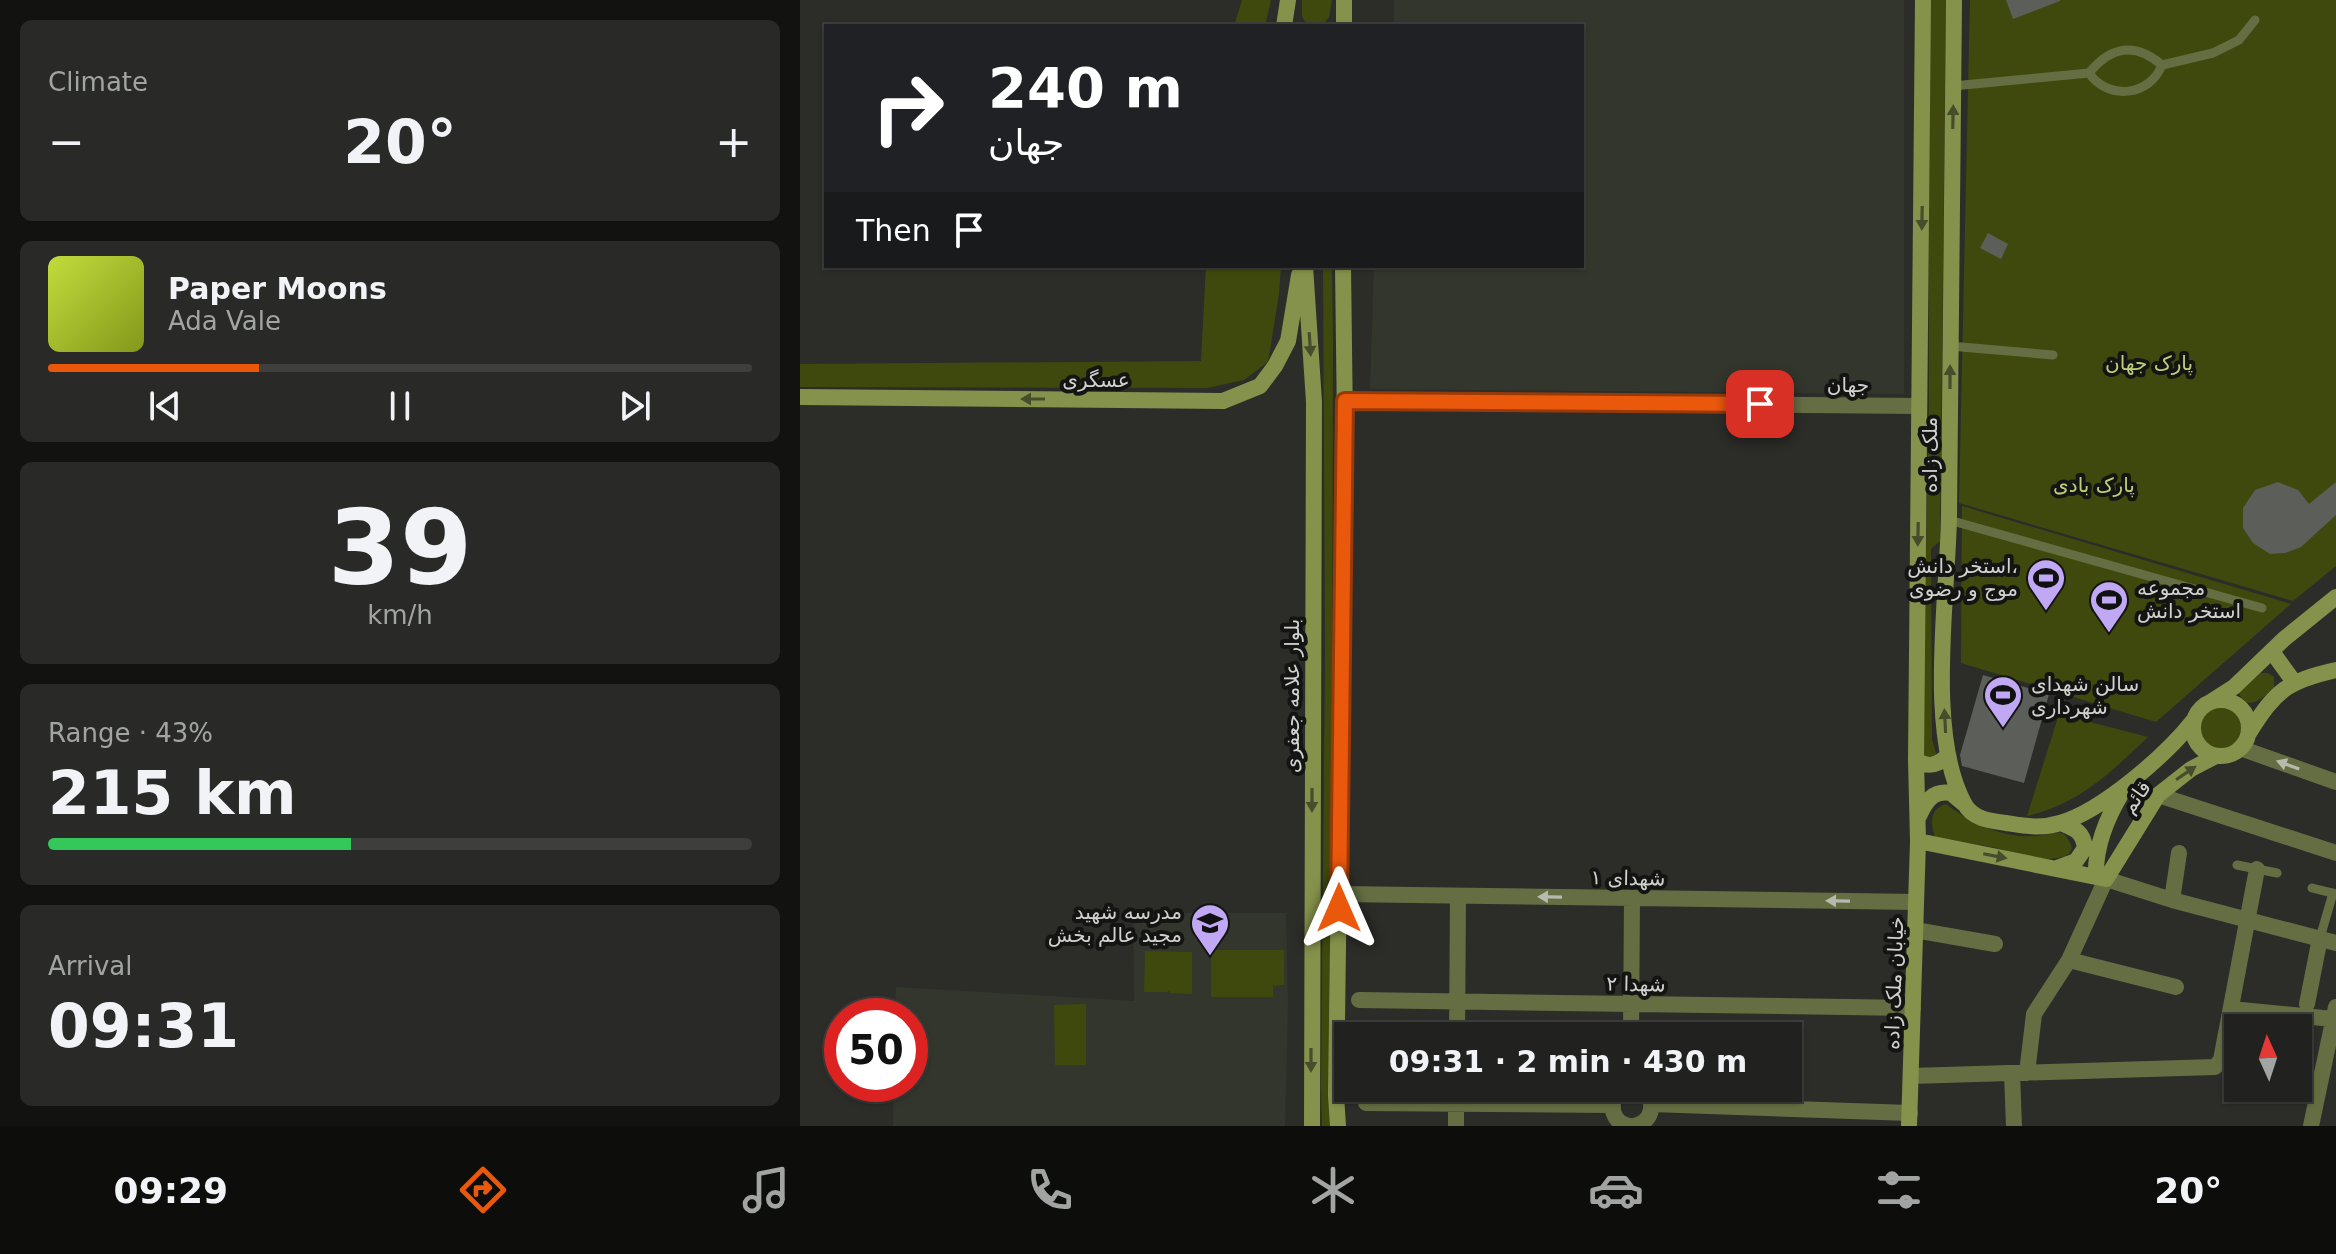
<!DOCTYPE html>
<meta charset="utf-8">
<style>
:root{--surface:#21221f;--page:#292a28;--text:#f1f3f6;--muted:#a2a4a4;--line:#3e3f3d;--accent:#ea580c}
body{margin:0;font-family:"DejaVu Sans","Noto Sans Arabic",sans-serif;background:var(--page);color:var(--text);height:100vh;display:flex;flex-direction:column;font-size:30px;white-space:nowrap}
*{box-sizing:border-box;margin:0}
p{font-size:26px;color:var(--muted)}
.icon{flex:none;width:44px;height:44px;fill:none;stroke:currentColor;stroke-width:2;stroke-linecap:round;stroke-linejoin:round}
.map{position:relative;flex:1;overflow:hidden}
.panel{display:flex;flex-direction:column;gap:20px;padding:20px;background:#121311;width:800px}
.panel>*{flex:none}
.hud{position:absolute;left:24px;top:24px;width:760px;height:244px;border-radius:0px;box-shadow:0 2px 6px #0004,0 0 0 2px var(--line);background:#202124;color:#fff;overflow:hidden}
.needle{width:52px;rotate:357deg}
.controls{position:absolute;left:1424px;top:1014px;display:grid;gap:16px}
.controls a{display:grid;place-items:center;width:88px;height:88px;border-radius:0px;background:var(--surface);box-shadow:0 2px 6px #0004,0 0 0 2px var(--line);font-size:40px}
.speed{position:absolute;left:24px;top:998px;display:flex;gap:16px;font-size:40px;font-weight:700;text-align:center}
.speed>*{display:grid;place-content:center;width:104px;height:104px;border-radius:50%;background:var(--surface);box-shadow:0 2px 6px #0004,0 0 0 2px var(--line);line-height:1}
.speed .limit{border:12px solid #d22;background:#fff;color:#111}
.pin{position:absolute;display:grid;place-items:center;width:68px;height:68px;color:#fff;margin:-34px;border-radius:16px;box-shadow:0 4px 12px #0006}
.me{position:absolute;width:88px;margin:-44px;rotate:0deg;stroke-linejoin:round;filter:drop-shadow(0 0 6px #0008)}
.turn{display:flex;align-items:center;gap:28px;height:168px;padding:0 32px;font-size:36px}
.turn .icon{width:104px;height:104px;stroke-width:2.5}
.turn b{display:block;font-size:56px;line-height:68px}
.then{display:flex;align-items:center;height:76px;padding:0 32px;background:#0003;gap:16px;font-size:30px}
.big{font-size:60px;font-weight:800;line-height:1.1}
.panel .card{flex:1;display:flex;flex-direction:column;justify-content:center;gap:12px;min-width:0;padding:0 28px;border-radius:12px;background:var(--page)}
.panel .dial{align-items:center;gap:0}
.dial b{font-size:104px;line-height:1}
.song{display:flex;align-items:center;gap:24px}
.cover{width:96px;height:96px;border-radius:12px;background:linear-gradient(135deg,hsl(70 70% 55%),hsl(70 70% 35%))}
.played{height:8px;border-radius:4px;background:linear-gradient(90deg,var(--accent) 30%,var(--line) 30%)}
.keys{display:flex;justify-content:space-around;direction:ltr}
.heat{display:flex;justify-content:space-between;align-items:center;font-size:44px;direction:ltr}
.charge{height:12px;border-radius:6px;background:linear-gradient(90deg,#34c759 43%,var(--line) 0)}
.trip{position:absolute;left:534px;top:1022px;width:468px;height:80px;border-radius:0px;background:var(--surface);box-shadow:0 2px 6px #0004,0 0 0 2px var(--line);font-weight:800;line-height:80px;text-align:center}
.tab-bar{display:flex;height:128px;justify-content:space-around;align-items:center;background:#0d0e0c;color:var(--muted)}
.tab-bar .icon{width:56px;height:56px}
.tab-bar .on{color:var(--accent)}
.tab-bar b{font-size:36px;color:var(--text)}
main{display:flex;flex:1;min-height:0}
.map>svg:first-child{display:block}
.built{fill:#33362c}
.green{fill:#40490d}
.building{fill:#5c5e59}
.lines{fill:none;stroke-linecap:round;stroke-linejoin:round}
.service{stroke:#656e43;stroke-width:9}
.minor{stroke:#656e43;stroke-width:16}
.tertiary{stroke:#656e43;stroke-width:16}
.secondary{stroke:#85924b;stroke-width:16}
.oneway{fill:#474d2c}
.oneway2{fill:#b6b9ac}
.route-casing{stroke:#983908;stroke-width:20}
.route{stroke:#ea580c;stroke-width:14}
.labels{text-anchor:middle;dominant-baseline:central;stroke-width:8;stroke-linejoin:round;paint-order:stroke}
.park-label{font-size:20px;fill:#becf79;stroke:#141513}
.street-label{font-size:20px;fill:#d1d2cf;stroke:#141513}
.poi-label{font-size:20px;fill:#d1d2cf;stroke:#141513;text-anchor:end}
</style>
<main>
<section class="panel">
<div class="card"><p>Climate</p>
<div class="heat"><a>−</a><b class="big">20°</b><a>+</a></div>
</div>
<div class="card">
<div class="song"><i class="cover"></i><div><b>Paper Moons</b><p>Ada Vale</p></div></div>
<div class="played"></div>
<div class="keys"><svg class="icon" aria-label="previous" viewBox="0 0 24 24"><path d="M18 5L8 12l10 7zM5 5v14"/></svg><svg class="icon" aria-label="pause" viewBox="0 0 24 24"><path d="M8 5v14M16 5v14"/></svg><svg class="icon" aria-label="next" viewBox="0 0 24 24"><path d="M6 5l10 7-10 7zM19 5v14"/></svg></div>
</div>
<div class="card dial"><b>39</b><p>km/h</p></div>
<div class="card"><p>Range · 43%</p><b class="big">215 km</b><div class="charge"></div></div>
<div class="card"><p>Arrival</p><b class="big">09:31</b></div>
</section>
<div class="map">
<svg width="1536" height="1126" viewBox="0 0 1536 1126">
<rect width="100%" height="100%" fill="#2c2d29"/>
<path class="built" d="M594 0H1104V394L570 389 574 266H782V26H594Z
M333 913H486L488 1001 485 1126H93L94 1084H110V1016H95L96 987 334 1001Z"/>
<path class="green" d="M442 0H471L465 26H434Z
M502 0H532L529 17 522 26H507L502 16Z
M1128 0H1146L1140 541 1131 549 1132 739 1137 757 1122 758 1129 400Z
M1170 0H1536V566L1493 601 1159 503Z
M406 266H481L479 294 468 362 444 380 407 388 0 387V364L401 361Z
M523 266H532L533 341 531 1126H522L521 1087 525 654Z
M1162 506 1491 604 1356 722 1161 663Z
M1460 673H1468L1474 677V688C1463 698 1447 713 1439 693Z
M1396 728a25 25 0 1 1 50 0a25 25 0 1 1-50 0Z
M1259 714 1348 737C1310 773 1279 804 1227 816Z
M1146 804C1171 823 1203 839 1237 836 1246 835 1254 832 1263 833 1292 864 1238 860 1220 856 1212 854 1205 850 1196 848 1176 844 1155 840 1135 837 1130 822 1130 809 1146 804Z
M411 950H484V985L473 986V997H411Z
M345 951 392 952V994L370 993 369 990 368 992H344Z
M286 1004V1065H255L254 1005Z"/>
<path class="building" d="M1206 0H1260V1L1213 19Z
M1188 233 1208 244 1201 259 1180 248Z
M1478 482 1498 490 1509 504 1536 482V515L1501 547 1485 553 1470 554 1453 543 1443 528V508L1455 490Z
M1183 675 1249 694 1224 783 1162 766 1160 755Z"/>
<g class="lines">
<path class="service" d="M1289 73C1311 46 1335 42 1362 65
M1153 86 1289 73C1308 101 1350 96 1362 65L1413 53 1439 40 1455 20
M1150 346 1253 355
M1149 520 1462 608
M1437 865 1477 873
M1512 888 1536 894
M1520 938 1533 893"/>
<path class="minor" d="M1440 748 1536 782
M1358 795 1536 853
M539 894 1116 902
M1372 900 1379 853
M1115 930 1195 944
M1269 960 1376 987
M559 1000 1113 1008
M1507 1004 1520 938
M1431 1009 1533 1019
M657 1036 658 896
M831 1036 832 898
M1212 1073 1214 1126
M1227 1073 1234 1014 1269 960 1306 879 1372 900 1536 943
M1111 1076 1415 1067 1421 1060 1457 869
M825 1088 814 1099C810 1112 816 1124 830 1126
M566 1103 812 1105
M852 1104 1110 1113
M656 1126V1088
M834 1126C848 1123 854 1112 850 1098L838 1088
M1511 1126 1536 1007"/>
<path class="tertiary" d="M545 401 1119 406"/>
<path class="secondary" d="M544 0V26
M1154 0C1153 172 1151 344 1149 515 1148 596 1126 732 1164 803 1172 819 1190 821 1206 823 1225 826 1241 829 1260 823 1302 811 1366 755 1393 721
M484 26 488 0
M505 266 514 402 512 1126
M0 397 423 401 460 386 475 366 488 341 499 275
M1473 653 1494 682
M1393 728a28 28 0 1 1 56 0a28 28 0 1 1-56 0Z
M1412 701 1434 687 1484 639 1536 597
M1449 733C1476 690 1487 681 1536 670
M1116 760C1128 768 1137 766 1147 756
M1119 816C1126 801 1133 790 1151 793L1163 803
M1118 841 1306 879 1358 795 1391 769 1416 756
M1257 868 1276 861 1285 848C1283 832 1276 829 1261 823
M1296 876C1295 845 1307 817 1323 791
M538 1126 536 1095 545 427 543 266
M1109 1126 1118 841 1116 760 1123 0"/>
</g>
<defs><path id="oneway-solid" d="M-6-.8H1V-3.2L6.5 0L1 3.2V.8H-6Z" transform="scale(2)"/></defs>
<g class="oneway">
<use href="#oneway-solid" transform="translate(1153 117) rotate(-89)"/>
<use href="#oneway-solid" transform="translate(1122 218) rotate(91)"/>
<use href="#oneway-solid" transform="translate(510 344) rotate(86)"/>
<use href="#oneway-solid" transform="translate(1150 377) rotate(-90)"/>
<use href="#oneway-solid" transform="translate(233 399) rotate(-180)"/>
<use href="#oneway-solid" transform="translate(1118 534) rotate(91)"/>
<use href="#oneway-solid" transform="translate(1145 721) rotate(-93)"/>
<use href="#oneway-solid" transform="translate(1386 773) rotate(-34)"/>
<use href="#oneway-solid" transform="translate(512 800) rotate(90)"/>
<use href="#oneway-solid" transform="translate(1195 856) rotate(11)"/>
<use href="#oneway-solid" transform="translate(511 1060) rotate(90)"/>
</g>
<g class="oneway2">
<use href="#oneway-solid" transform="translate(1488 765) rotate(-160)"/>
<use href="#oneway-solid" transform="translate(750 897) rotate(-179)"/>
<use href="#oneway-solid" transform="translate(1038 901) rotate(-179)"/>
</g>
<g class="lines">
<g class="route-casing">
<path id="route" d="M539 908 545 401 960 404"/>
</g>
<use href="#route" class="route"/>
</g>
<defs>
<g id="stadium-pin" transform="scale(2)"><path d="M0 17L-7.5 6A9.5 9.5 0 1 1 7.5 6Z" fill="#c0a8f4" stroke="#141513"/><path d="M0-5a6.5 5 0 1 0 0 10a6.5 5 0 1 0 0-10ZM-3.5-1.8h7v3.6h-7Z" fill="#111"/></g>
<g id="school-pin" transform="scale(2)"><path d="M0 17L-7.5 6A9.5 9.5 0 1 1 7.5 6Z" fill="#c0a8f4" stroke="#141513"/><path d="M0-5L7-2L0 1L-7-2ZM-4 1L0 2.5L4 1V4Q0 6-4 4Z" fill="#111"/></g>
</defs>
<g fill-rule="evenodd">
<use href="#stadium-pin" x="1246" y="578"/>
<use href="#stadium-pin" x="1309" y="600"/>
<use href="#stadium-pin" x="1203" y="695"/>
<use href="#school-pin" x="410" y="923"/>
</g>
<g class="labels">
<g class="park-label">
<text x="1349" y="363">پارک جهان</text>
<text x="1294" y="485">پارک بادی</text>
</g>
<g class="street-label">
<text x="296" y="380">عسگری</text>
<text x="1048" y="385">جهان</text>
<text transform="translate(1130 455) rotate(-90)">ملک زاده</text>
<text transform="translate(492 696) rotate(-90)">بلوار علامه جعفری</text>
<text transform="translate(1336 797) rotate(-55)">قائم</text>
<text transform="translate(828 878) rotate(1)">شهدای ۱</text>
<text transform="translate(1094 983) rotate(-88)">خیابان ملک زاده</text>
<text transform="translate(836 984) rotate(1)">شهدا ۲</text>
</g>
<g class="poi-label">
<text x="1218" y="566">استخر دانش،<tspan x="1218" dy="23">موج و رضوی</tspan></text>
<text x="1337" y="588" text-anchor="start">مجموعه<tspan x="1337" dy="23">استخر دانش</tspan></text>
<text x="1231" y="684" text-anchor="start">سالن شهدای<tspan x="1231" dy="23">شهرداری</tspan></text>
<text x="382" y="912">مدرسه شهید<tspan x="382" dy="23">مجید عالم بخش</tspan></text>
</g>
</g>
</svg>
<div class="controls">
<a><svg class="needle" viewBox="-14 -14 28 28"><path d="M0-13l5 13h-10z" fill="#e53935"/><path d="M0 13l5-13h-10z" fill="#a2a4a4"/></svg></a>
</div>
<div class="speed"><div class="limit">50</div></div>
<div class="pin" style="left:960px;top:404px;background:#d93025"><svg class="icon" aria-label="arrive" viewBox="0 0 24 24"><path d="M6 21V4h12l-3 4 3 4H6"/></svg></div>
<svg class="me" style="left:539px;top:908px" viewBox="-20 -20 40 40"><path d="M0-17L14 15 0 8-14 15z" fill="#ea580c" stroke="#fff" stroke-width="4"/></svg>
<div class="trip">09:31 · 2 min · 430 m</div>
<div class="hud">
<div class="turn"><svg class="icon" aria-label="right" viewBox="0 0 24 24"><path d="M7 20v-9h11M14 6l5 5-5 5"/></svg><div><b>240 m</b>جهان</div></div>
<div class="then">Then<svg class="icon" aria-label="arrive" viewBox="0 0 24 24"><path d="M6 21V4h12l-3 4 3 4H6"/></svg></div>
</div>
</div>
</main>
<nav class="tab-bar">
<b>09:29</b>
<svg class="icon on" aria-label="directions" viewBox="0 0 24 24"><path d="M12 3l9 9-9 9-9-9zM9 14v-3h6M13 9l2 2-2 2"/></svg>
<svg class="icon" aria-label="music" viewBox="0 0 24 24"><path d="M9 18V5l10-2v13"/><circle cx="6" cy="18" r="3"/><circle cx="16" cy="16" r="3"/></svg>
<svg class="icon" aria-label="phone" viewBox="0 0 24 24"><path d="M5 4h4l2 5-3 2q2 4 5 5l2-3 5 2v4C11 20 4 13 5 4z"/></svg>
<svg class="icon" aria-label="climate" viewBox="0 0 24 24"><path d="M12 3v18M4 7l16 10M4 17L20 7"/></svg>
<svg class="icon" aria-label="car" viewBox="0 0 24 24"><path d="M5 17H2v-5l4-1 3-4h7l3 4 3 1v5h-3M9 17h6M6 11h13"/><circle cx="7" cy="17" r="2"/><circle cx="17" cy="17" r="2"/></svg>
<svg class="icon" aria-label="filters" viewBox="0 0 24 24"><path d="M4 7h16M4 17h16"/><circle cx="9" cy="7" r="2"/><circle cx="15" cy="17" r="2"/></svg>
<b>20°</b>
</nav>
